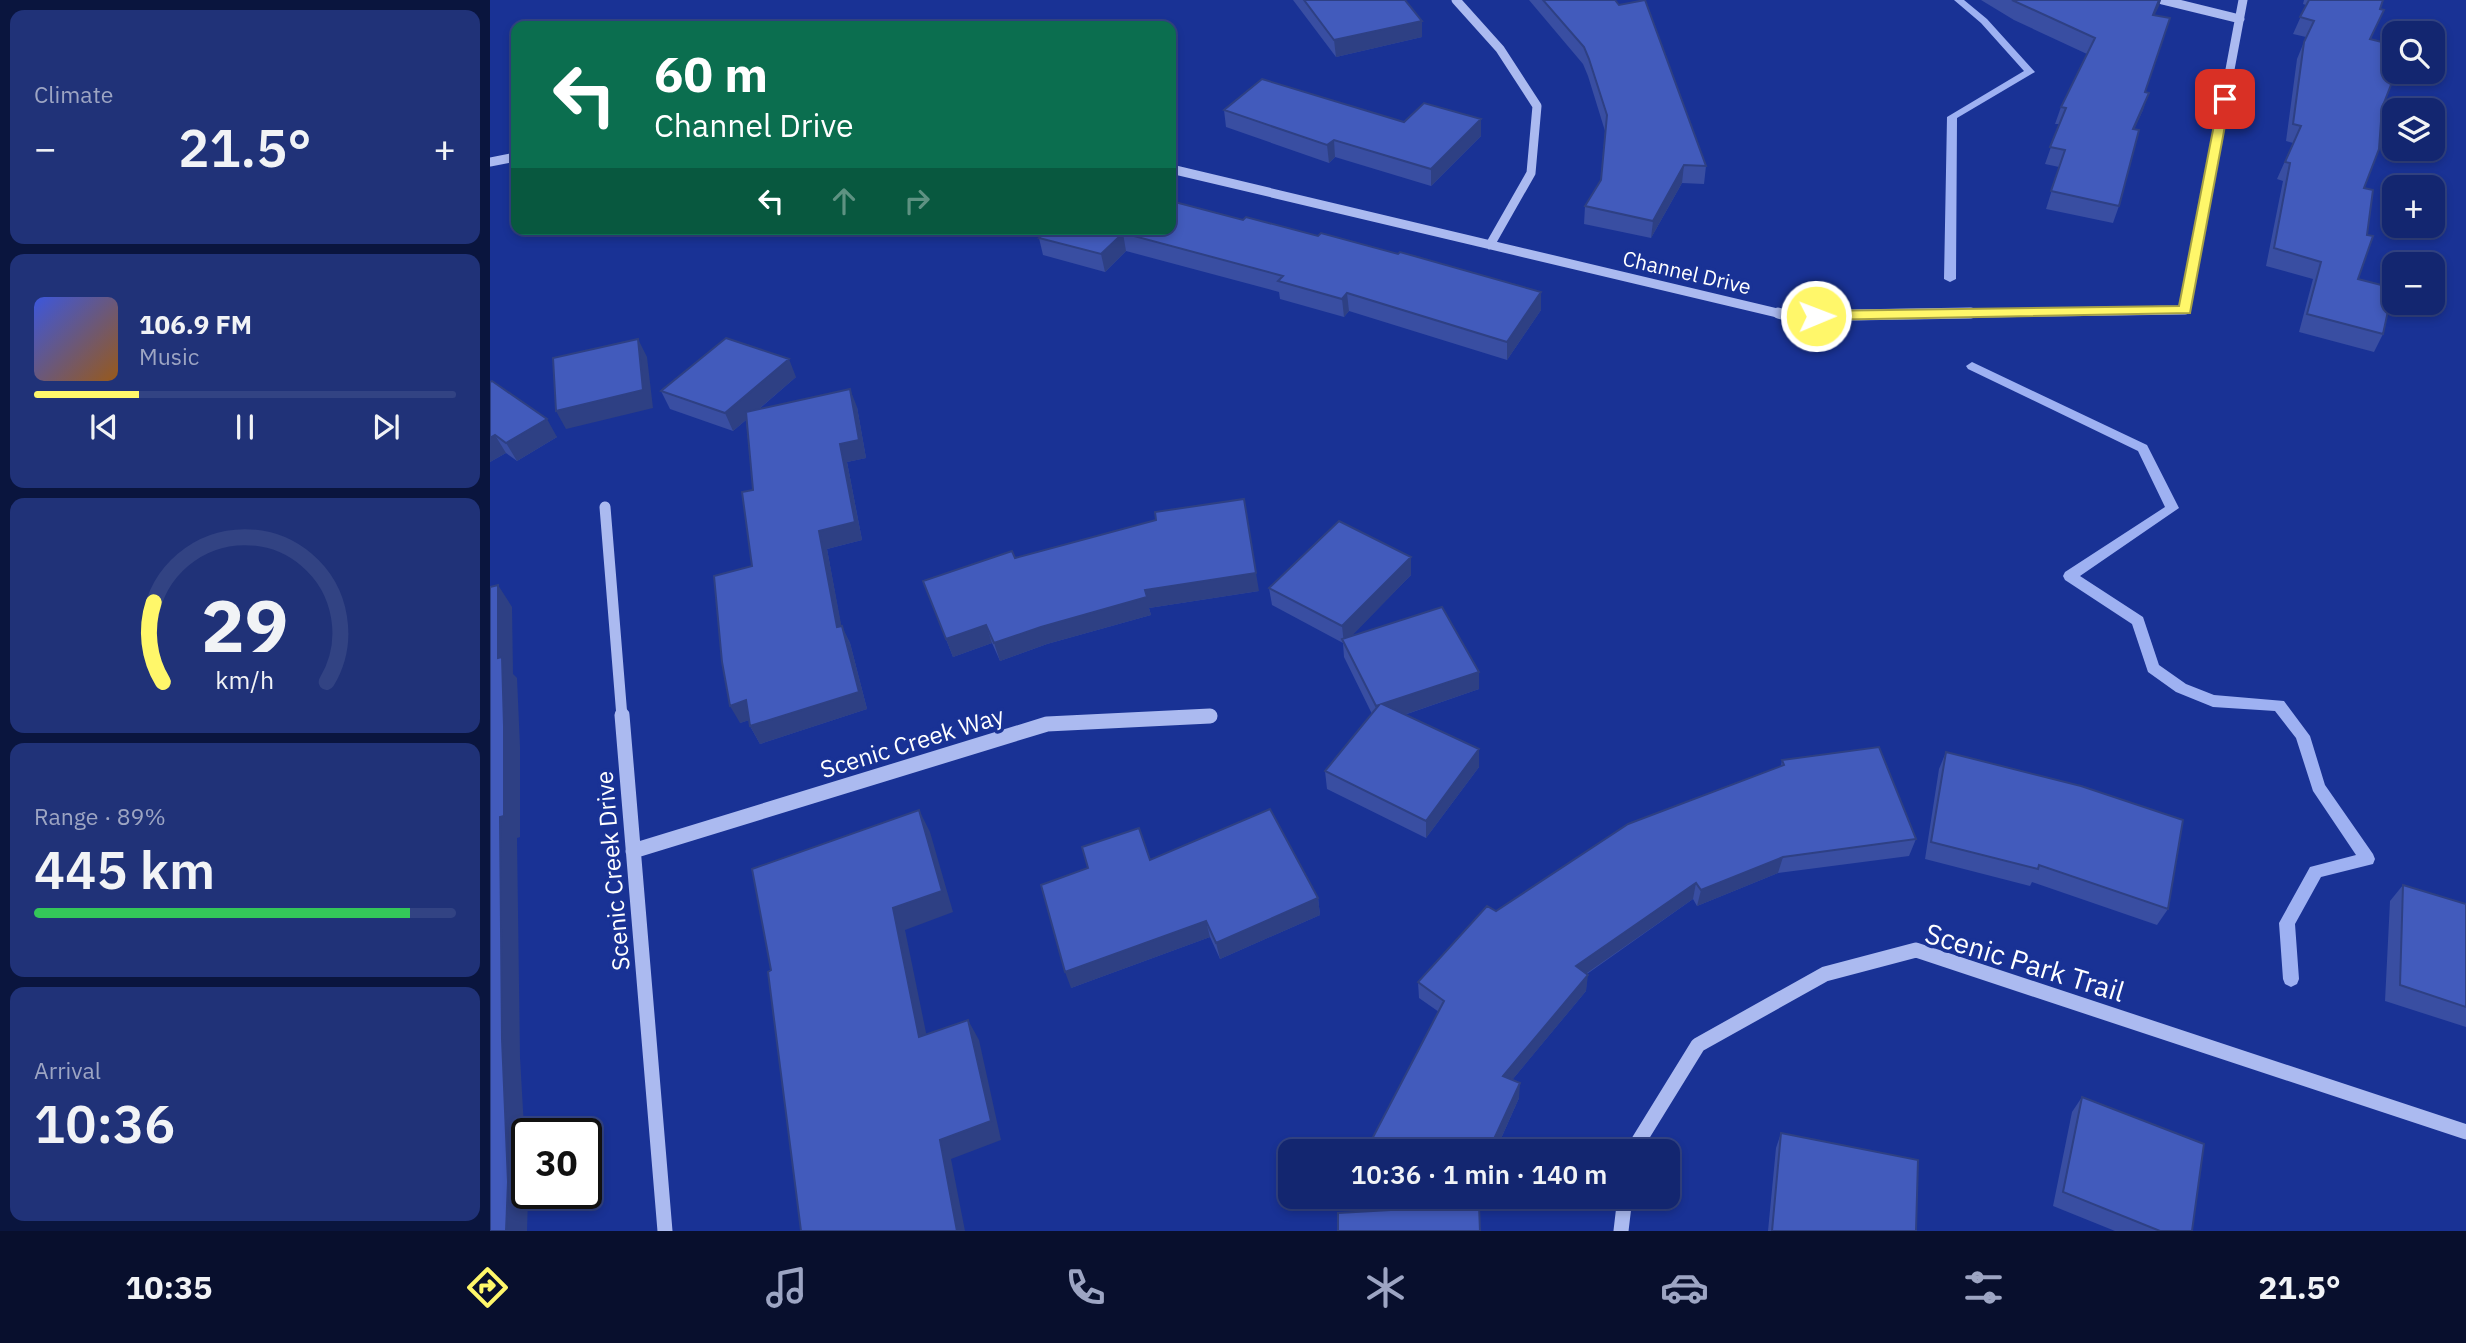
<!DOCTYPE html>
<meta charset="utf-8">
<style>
:root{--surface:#132670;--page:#203278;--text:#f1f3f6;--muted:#9da5c3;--line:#324383;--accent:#fff76a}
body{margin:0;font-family:"IBM Plex Sans",sans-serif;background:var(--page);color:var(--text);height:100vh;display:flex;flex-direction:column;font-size:26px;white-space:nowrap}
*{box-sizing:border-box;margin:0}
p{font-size:23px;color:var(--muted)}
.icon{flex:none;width:38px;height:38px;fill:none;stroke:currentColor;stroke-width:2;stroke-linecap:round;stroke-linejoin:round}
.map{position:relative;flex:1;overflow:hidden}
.panel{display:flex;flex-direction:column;gap:10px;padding:10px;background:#0a153e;width:490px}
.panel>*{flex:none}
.guide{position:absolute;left:21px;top:21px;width:665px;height:214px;border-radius:14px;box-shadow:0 4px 10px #0003,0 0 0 2px var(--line);background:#0b6e4f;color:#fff;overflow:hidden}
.fabs{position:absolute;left:1892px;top:21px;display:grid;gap:14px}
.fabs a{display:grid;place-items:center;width:63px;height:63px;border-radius:14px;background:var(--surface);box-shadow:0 4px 10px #0003,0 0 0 2px var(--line);font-size:35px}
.speed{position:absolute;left:21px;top:1118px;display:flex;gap:14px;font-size:35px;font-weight:700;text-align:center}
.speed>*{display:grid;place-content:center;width:91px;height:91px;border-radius:50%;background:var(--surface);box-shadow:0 4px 10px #0003,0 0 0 2px var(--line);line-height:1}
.speed .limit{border:4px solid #111;border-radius:10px;background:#fff;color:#111}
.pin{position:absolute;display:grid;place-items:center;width:60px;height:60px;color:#fff;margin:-30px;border-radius:14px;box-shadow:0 4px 10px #0006}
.me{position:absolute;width:77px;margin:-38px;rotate:89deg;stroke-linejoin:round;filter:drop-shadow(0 0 5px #0008)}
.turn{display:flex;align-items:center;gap:24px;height:147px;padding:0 28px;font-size:32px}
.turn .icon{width:91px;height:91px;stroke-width:2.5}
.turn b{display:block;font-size:49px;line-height:60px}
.lanes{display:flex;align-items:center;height:66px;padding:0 28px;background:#0003;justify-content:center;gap:35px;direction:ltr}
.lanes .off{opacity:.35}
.big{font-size:52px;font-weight:600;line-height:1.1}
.panel .tile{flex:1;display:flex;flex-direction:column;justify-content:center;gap:10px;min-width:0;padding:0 24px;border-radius:14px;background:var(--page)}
.panel .dial{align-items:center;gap:0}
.dial svg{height:182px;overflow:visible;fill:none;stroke:var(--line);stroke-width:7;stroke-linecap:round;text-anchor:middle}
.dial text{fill:var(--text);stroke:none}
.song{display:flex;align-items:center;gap:21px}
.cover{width:84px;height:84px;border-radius:10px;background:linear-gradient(135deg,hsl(230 70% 55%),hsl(30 70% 35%))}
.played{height:7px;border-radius:4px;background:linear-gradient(90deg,var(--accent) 25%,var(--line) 25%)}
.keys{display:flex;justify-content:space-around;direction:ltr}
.heat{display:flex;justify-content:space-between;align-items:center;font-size:38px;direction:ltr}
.charge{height:10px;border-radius:5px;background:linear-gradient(90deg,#34c759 89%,var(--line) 0)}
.trip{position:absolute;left:788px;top:1139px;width:402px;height:70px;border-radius:14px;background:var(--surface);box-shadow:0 4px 10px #0003,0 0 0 2px var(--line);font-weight:600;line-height:70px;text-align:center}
.tabs{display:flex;height:112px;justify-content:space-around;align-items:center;background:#080f2d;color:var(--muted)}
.tabs .icon{width:49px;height:49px}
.tabs .current{color:var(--accent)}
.tabs b{font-size:32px;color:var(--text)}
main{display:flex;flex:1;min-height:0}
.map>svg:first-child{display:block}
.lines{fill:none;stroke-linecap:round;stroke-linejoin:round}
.stream{fill:#9eb1f2;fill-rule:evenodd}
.minor-far2{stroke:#abbaf0;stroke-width:9}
.minor-far1{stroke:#abbaf0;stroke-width:11}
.minor{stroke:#abbaf0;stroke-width:15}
.wall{fill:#394ea2}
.shaded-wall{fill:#2e4084}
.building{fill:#425bbc;stroke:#2e4084;stroke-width:2}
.route{fill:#fff76a;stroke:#a6a145;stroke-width:2}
.labels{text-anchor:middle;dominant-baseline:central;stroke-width:7;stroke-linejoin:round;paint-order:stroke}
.far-street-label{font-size:21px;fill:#fff;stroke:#193295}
.street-label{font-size:24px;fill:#fff;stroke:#193295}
.near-street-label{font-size:28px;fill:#fff;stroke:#193295}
</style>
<main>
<section class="panel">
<div class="tile"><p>Climate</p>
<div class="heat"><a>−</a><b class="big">21.5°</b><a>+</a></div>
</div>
<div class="tile">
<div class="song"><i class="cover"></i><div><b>106.9 FM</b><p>Music</p></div></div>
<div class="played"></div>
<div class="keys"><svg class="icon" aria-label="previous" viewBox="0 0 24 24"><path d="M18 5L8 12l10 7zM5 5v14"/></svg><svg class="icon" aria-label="pause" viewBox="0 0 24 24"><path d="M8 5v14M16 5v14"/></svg><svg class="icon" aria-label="next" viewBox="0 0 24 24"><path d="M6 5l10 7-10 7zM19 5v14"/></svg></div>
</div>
<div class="tile dial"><svg viewBox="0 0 100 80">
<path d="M14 69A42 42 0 1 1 86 69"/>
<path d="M14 69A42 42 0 0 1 10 34" stroke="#fff76a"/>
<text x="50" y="56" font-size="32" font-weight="700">29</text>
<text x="50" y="72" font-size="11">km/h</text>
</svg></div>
<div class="tile"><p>Range · 89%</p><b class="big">445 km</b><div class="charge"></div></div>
<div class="tile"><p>Arrival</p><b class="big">10:36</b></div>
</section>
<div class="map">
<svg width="1976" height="1231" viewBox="0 0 1976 1231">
<rect width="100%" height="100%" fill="#193295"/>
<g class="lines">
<path class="stream" d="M1464 0H1474L1497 19 1545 72 1467 118 1466 279 1460 282 1454 279 1457 117 1534 71 1491 23Z
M1482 362 1657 445 1689 508 1590 576 1653 617 1669 665 1696 684 1724 695 1794 701 1820 736 1835 785 1883 854 1885 859 1883 864 1831 877 1805 924 1809 979 1807 984 1801 987 1795 984 1793 979 1789 923 1820 867 1866 855 1823 791 1806 738 1785 711 1723 707 1686 692 1658 672 1642 624 1575 580 1573 576 1575 572 1675 507 1648 451 1478 369 1476 366Z"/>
<path class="minor-far2" d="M966 0 1010 49 1047 106 1041 173 1000 245
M1672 0 1750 19
M0 162 26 157
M681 169 1296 315
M1366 315 1695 310 1753 0"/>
<path class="minor-far1" d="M1288 313 1300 316 1481 313
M115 507 132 717
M697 717 720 716"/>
<path class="minor" d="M132 715 175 1231
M143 851 557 724 720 716
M1142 1152 1208 1045 1335 974 1426 950 1976 1132
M1131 1231 1135 1197"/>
</g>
<path class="wall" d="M803 0H915L932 37 846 57Z
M1039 0H1125L1216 166 1214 184 1192 183 1161 238 1094 224 1095 206 1111 180 1115 131 1098 76 1093 64Z
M1491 0H1671L1664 15 1653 110 1644 129 1629 206 1623 223 1556 209 1569 167 1555 164 1569 124H1565L1571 107 1597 54 1524 20Z
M1814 0H1893L1881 39 1892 108 1874 188 1868 279 1893 334 1884 352 1809 332 1823 279 1776 266 1793 181 1787 179 1803 143 1796 141 1807 59 1816 37 1803 34 1816 5 1813 4Z
M734 110 914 122 991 136 941 186 845 157 839 163 736 127Z
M753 220 828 236 1051 292V310L1017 360 859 311 854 317 790 299 789 292 636 251 615 272 553 255 549 238Z
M453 229H476L470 234Z
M306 377 269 409 367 407 376 458 357 462 372 540 337 549 351 626 360 643 377 709 270 744 260 726 259 720 250 723 262 566 263 490 256 420 243 431 180 409 171 391Z
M0 382 67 437 27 461 16 453 0 462Z
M921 557V575L861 636 989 689 914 715 989 749V767L936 838 837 789 835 771 882 714 854 657 853 643 782 605 779 588Z
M525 558 769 591 659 608 661 615 557 644 510 661 502 643 463 657 433 581Z
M1456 752 1678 909 1667 925 1542 882 1540 886 1435 859 1449 769Z
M1292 760 1426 839 1419 856 1288 873 1207 906 1203 899 1097 974 1096 991 1022 1080 1029 1098 1005 1152H882L881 1141 949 1012 929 998 928 982 1006 911 1291 766Z
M660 860 828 898 830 915 730 959 720 937 581 988Z
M1913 885 1976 904V1027L1895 1001 1900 901Z
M1592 1097 1702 1231H1625L1563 1206 1582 1112Z
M1291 1133 1426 1231H1278L1286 1148Z
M973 1197H984L982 1201Z"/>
<path class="shaded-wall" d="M1669 0H1671L1669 6 1657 31 1663 15Z
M932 21V37L846 57 844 40Z
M1659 93 1653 110 1637 146 1643 129Z
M991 119V136L941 186V169Z
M844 140 845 157 839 163 837 145Z
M1194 165 1192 183 1161 238 1163 221Z
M469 229H476L470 234Z
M633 233 636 251 615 272 611 254Z
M1051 292V310L1017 360V342Z
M857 293 859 311 854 317 852 299Z
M148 339 157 357 163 408 76 429 66 411Z
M299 359 306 377 243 431 235 413Z
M360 389 367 407 376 458 357 462 372 540 337 549 355 645 347 627 329 531 350 444Z
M57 419 67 437 27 461 16 443Z
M5 435 16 453 0 462V438Z
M921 557V575L854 644 852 626Z
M766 573 769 591 659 608 661 615 557 644 510 661 504 643 655 590Z
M8 585 22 607 23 674 27 678 30 747V837L27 838 30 1057 38 1199 37 1231H16L12 1039Z
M496 625 502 643 463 657 456 639Z
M352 626 360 643 377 709 270 744 260 726Z
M989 672V689L893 722 892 704Z
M256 700 266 718 250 723 240 706Z
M989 749V767L936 838V821Z
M429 810 440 832 463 912 415 930 441 1057 429 1037 403 908Z
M1293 857 1288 873 1207 906 1211 890Z
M1206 883 1203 899 1084 982 1086 966Z
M828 898 830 915 730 959 726 943Z
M716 921 720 937 581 988 575 972Z
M1098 975 1096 991 1013 1091V1076Z
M478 1020 489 1040 511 1140 461 1159 475 1231H467L450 1140Z
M1030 1083 1029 1098 1005 1152H998Z"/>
<path class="building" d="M814 0H915L932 21 844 40Z
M1053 0H1125L1129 5 1155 0 1216 166 1194 165 1163 221 1095 206 1111 180 1117 115 1099 59 1094 47Z
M1522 0H1669L1663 15 1680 18 1655 92 1659 93 1643 129 1649 130 1629 206 1561 191 1575 150 1560 147 1576 108 1571 107 1605 38Z
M1819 0H1893L1890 9 1894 10 1880 39 1904 45V72H1906L1892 108 1889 149 1874 188 1883 190 1877 235 1883 236 1868 279 1903 288 1893 334 1817 314 1831 262 1784 248 1800 163 1795 162 1811 126 1803 124 1814 42 1824 21 1810 17Z
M772 79 914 122 934 103 991 119 941 169 844 140 837 145 734 110Z
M681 201 753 220 756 217 828 236 831 233 908 254 910 252 1051 292 1017 342 857 293 852 299 788 281 793 276 633 233 611 254 549 238 558 229H681Z
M236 338 299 359 235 413 171 391Z
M148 339 153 390 66 411 63 358Z
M2 381 57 419 16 443 5 435 0 438V382Z
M360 389 369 440 350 444 365 522 329 531 347 627 352 626 369 692 260 726 256 700 240 706 232 662 224 576 262 566 252 492 263 490 256 412Z
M754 499 766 573 655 590 657 597 551 627 504 643 496 625 456 639 433 581 522 551 525 558 666 520 665 512Z
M849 521 921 557 852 626 779 588Z
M8 585V658L12 657 14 726V816L10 817 12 1039 18 1182 16 1231H0V587Z
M952 607 989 672 892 704 989 749 936 821 835 771 889 705 886 706 852 639Z
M1389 747 1426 839 1293 857 1211 890 1206 883 1086 966 1098 975 1013 1076 1030 1083 998 1152H903L881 1141 954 1001 928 982 997 906 1006 911 1138 824 1294 765 1292 760Z
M1456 752 1591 786 1693 820 1678 909 1549 865 1548 869 1441 842Z
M780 809 828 898 726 943 716 921 575 972 551 885 598 868 592 847 649 828 660 860Z
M429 810 452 891 403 908 429 1037 478 1020 501 1121 450 1140 467 1231H311L278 972 281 970 262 869Z
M1913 885 1976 904V1007L1910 985Z
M1592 1097 1714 1144 1702 1231H1670L1573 1192Z
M1291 1133 1428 1160 1426 1231H1282Z
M989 1205 990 1231H848V1213Z"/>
<path class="route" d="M1735 95 1740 99 1700 313 1326 320 1320 316 1326 311 1689 306 1729 99Z"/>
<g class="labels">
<g class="far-street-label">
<text transform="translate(1197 272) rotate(13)">Channel Drive</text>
</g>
<g class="street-label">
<text transform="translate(422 742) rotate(-17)">Scenic Creek Way</text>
<text transform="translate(122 871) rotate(-95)">Scenic Creek Drive</text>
</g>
<g class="near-street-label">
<text transform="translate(1535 962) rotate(17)">Scenic Park Trail</text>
</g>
</g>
</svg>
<div class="fabs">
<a><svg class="icon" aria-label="search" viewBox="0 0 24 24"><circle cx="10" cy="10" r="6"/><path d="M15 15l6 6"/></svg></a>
<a><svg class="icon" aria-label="layers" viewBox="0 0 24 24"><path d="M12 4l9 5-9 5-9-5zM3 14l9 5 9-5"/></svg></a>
<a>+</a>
<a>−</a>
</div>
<div class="speed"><div class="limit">30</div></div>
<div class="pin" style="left:1735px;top:99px;background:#d93025"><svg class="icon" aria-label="arrive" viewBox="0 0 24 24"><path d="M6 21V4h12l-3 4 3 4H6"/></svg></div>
<svg class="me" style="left:1326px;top:316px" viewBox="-20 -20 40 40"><circle r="17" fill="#fff76a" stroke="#fff" stroke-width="3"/><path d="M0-11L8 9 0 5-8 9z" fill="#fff"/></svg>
<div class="trip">10:36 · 1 min · 140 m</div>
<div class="guide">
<div class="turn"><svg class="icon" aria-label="left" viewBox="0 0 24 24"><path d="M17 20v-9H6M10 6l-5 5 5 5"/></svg><div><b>60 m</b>Channel Drive</div></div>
<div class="lanes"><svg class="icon" aria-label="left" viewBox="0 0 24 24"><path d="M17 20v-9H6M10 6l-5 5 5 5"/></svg><svg class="icon off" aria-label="ahead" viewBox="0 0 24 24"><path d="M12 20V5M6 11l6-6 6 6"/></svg><svg class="icon off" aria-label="right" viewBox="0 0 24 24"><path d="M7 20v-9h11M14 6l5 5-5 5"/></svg></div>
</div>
</div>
</main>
<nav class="tabs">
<b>10:35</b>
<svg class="icon current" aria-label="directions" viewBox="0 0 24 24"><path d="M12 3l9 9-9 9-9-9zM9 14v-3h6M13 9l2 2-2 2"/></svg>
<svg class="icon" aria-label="music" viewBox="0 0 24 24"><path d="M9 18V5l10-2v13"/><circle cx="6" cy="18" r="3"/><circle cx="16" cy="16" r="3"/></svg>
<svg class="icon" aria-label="phone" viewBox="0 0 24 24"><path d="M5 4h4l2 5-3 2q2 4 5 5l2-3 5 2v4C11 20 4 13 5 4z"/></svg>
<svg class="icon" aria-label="climate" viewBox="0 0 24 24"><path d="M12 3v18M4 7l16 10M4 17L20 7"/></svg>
<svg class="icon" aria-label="car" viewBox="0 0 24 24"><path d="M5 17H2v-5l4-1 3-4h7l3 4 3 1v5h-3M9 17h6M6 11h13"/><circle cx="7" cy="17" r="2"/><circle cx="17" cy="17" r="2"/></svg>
<svg class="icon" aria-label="filters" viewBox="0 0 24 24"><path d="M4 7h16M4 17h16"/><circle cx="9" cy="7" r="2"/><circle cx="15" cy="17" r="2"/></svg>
<b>21.5°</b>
</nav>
